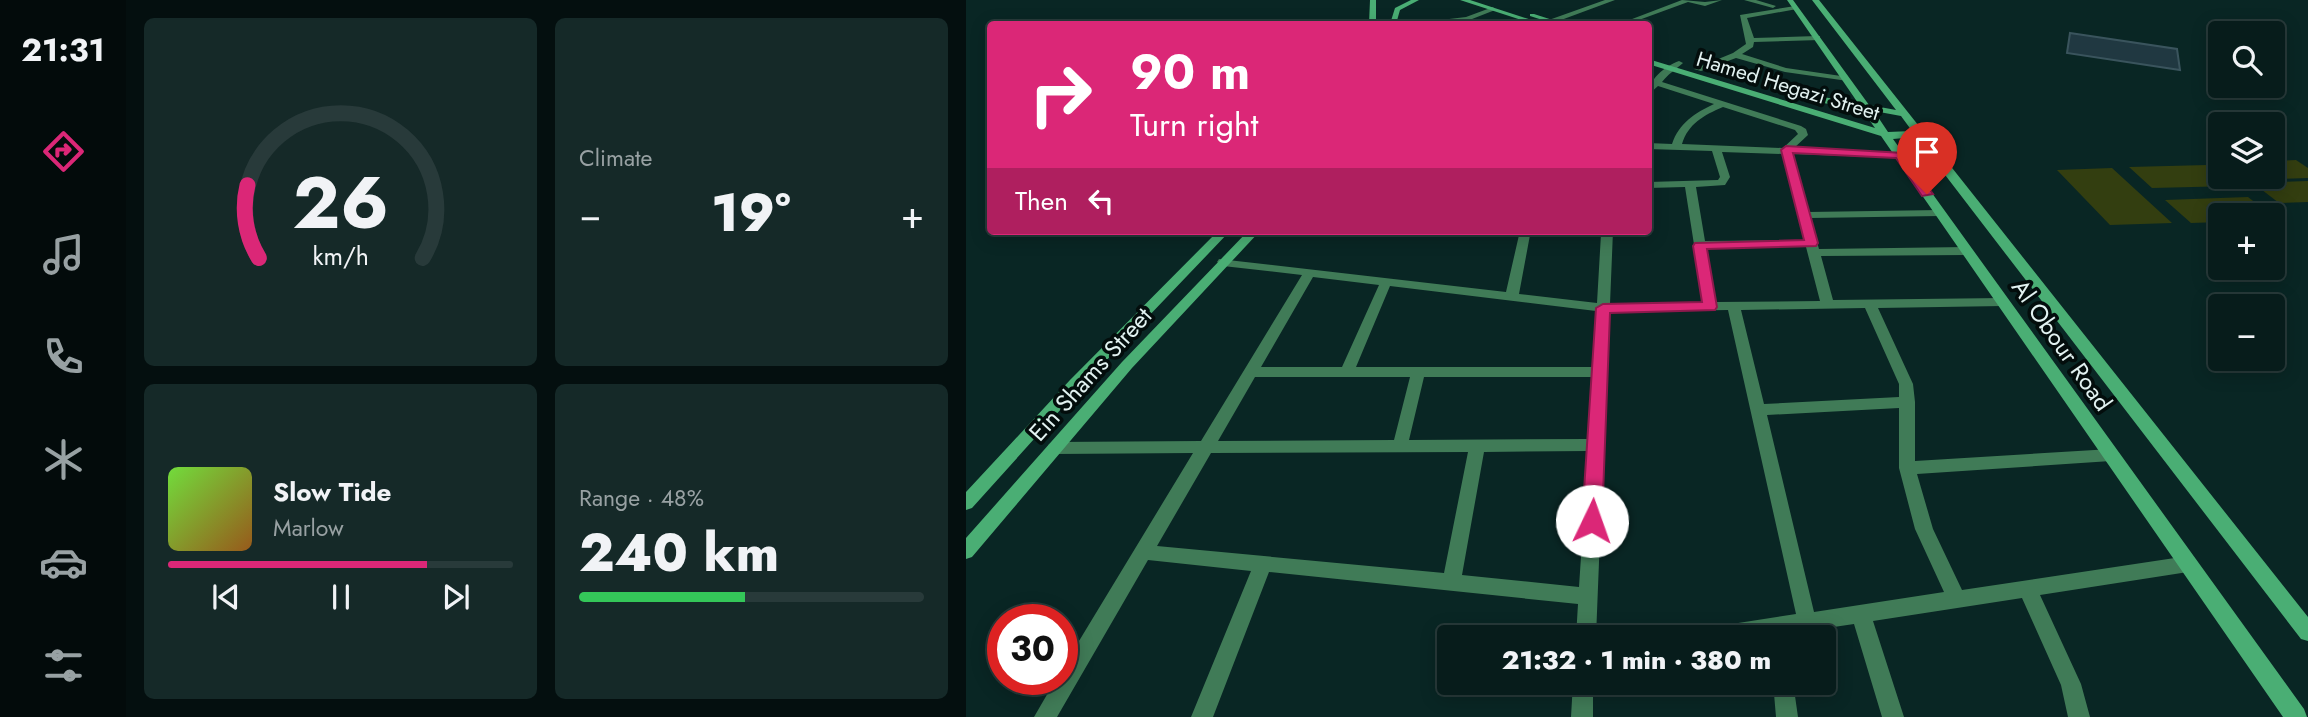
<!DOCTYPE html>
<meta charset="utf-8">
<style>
:root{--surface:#071c1b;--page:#152928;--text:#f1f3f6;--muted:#98a1a3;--line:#283a3a;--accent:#db2777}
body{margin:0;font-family:Jost,sans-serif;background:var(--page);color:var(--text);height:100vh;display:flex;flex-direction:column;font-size:26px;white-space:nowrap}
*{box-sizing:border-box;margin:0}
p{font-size:23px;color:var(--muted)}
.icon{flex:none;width:38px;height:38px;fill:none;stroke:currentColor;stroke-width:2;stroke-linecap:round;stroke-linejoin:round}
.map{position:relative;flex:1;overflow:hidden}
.panel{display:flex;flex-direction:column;gap:18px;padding:18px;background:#040f0f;width:840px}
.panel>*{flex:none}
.banner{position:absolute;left:21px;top:21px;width:665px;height:214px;border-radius:7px;box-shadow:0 4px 18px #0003,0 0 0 2px var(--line);background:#db2777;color:#fff;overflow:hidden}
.tools{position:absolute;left:1242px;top:21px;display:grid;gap:14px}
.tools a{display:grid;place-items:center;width:77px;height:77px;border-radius:7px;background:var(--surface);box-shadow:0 4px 18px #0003,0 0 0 2px var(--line);font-size:35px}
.speed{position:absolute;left:21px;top:604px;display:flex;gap:14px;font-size:35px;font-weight:700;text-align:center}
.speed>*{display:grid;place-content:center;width:91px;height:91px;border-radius:50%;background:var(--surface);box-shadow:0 4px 18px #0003,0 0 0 2px var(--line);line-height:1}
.speed .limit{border:10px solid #d22;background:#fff;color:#111}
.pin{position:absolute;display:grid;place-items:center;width:60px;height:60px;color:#fff;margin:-72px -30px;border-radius:50% 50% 50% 0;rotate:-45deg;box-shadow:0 0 7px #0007}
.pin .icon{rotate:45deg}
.me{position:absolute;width:77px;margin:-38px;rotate:3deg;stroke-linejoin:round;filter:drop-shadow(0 0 5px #0008)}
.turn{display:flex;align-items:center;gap:24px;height:147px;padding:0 28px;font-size:32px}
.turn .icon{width:91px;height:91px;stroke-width:2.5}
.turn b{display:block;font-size:49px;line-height:60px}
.then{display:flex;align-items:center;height:66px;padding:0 28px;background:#0003;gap:14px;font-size:26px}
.big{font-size:52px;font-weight:800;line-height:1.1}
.panel .tile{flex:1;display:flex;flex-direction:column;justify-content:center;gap:10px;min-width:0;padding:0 24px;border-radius:10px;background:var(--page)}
.panel .dial{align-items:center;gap:0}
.dial svg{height:182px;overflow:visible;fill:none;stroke:var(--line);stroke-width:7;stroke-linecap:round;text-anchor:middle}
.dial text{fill:var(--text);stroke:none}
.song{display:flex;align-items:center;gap:21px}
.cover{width:84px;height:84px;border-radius:10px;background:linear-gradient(135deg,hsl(100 70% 55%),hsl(30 70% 35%))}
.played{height:7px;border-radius:4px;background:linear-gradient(90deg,var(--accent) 75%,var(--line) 75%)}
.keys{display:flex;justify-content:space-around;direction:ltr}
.heat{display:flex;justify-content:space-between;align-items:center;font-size:38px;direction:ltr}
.charge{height:10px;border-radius:5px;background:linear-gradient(90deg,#34c759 48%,var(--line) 0)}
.panel .tiles{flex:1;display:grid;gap:18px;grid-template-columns:repeat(2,1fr)}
.trip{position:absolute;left:471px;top:625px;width:399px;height:70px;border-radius:7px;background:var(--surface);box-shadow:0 4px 18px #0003,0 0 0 2px var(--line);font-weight:800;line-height:70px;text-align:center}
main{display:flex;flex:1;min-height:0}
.tabs{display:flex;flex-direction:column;width:126px;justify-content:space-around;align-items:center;background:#030b0b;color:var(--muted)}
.tabs .icon{width:49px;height:49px}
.tabs .on{color:var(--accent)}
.tabs b{font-size:32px;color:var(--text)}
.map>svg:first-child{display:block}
.green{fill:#333e10}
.building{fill:#203841;stroke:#3a545d;stroke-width:2}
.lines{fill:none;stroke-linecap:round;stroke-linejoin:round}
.street{fill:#407b57;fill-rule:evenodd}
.secondary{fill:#4aae74;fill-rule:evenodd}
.route{fill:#db2777;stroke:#8e194d;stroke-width:2}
.labels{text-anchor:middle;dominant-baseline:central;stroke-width:7;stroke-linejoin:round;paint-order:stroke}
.far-street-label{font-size:21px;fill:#e2f2f1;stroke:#030d0c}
.street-label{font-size:24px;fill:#e2f2f1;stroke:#030d0c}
</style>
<main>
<nav class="tabs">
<b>21:31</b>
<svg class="icon on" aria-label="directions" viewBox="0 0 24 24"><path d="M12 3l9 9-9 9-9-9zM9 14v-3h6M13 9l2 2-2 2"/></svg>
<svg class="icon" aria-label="music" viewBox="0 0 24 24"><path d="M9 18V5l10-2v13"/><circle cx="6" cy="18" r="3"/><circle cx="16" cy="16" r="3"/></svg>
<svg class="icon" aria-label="phone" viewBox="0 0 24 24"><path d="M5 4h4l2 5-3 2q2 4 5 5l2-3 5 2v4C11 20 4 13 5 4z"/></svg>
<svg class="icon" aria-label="climate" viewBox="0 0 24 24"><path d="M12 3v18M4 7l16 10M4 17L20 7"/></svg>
<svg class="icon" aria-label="car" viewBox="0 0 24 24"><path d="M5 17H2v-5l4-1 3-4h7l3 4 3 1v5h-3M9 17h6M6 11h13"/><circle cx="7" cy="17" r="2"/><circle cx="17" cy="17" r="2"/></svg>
<svg class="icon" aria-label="filters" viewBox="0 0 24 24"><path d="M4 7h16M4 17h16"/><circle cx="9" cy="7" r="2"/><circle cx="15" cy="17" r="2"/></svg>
</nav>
<section class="panel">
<div class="tiles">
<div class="tile dial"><svg viewBox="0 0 100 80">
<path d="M14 69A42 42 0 1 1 86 69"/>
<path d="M14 69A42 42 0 0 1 9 37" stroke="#db2777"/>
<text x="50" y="56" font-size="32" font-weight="700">26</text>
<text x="50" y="72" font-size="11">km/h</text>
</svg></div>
<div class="tile"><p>Climate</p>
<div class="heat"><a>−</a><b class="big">19°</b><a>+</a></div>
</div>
<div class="tile">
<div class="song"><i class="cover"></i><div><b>Slow Tide</b><p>Marlow</p></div></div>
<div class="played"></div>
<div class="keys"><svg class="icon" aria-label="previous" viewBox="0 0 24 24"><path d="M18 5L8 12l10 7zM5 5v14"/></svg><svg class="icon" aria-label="pause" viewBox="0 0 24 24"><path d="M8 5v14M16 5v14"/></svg><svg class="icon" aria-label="next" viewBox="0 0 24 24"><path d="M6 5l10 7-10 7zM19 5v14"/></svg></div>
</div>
<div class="tile"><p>Range · 48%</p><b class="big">240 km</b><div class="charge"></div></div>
</div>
</section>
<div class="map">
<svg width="1342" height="717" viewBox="0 0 1342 717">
<rect width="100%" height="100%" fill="#092624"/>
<path class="green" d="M1330 160 1342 168V178L1282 180 1278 177H1307V161Z
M1241 165 1268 186 1186 188 1163 167Z
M1146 168 1206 223 1144 225 1091 170Z
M1342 181V202L1313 203 1287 183Z
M1282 197 1305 215H1255V222L1225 223 1199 200Z"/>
<path class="building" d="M1104 33 1211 49 1214 70 1101 53Z"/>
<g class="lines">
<path class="street" d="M639 0H649L587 23 580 21Z
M716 0 739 2 756 0 739 6 722 2 662 24H653Z
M778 0H790L810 6 807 8Z
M829 6 831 9 781 18 788 38 851 36H854V40L788 42 787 47 776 54 820 68 882 77V81L819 72 770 58 735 71 728 69 767 53 780 44 774 15Z
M527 7 529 10 501 21 441 24 500 17Z
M713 61 717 63C709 70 702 74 696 82L835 126 840 129 842 135 828 148 933 152 938 155 933 158 826 154 842 212 974 210 980 213 974 216 844 218 853 249 1001 247 1007 251 1001 255 855 256 867 300 1037 298 1043 302 1037 306 912 308 947 384 949 402V461L1145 449 1151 451 1153 455 1151 459 1145 461 951 474 967 529 996 590 1222 556 1228 558 1231 564 1228 570 1222 572 1074 595 1115 684 1124 717H1102L1095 685 1056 598 907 621 938 717H916L888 624 801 637H730L733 630 740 628 830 614 762 310 643 312 630 637H610L612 604 303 572 247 717H225L285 571 182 560 91 717H68L90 679H96V669L227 453 89 454 83 452 81 448 83 444 89 442 235 441 336 275 257 266 251 262 253 259 540 292 553 235 285 236 281 235V231H647L644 304 737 302 719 187 682 188V182L752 180 754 177 746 151 682 149V143L706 144C713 123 729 113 748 104L692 86 682 95C682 80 699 66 713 61ZM757 107 829 130 832 134 817 148 716 144C722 124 738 115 757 107ZM756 152 816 154 838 240 739 241 730 187 759 185 764 177ZM635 234 631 303 553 294 564 235ZM840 247 854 301 750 302 740 248ZM347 277 413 285 376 367H295ZM424 286 630 311 627 367H390ZM899 308 933 384V397L798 404 775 310ZM289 377H444L428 440 252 441ZM458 377H626L622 439 443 440ZM933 408V468L949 529 978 592 848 612 801 415ZM622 451 613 587 496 575 518 452ZM502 452 478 573 191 546 245 453Z
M607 682H627V717H605Z
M807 682H827L832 717H810Z"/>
<path class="secondary" d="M404 0H410V24H403Z
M445 0H453L434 10 430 24H424L429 8Z
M494 0H504L578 24H568Z
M821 0H827L903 105 930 110 846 0H853L1342 617V641L1335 639 950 137 927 139 1338 709 1341 717H1317L915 136 682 64V59L909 128 896 110 819 96 818 94 822 91 892 103ZM908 111 935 116 946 131 922 132Z
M564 14H568L599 24H589L564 16Z
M252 231H264L114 388 6 508 0 510V492L104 380Z
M282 231H294L166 368 6 557 0 559V538L156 362Z"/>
</g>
<path class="route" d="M820 146 937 153 967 194 956 196 930 158 827 153 852 243 850 246 741 249 751 307 749 310 644 313 636 521 633 526 626 529 619 526 616 521 630 308 637 304 736 302 727 246 729 243 838 240 815 150Z"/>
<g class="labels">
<g class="far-street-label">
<text transform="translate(822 86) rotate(17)">Hamed Hegazi Street</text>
</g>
<g class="street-label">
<text transform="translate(1096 345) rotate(55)">Al Obour Road</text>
<text transform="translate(124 374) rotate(-48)">Ein Shams Street</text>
</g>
</g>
</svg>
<div class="tools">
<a><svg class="icon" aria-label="search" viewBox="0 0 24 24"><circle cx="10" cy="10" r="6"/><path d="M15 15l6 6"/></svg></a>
<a><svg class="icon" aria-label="layers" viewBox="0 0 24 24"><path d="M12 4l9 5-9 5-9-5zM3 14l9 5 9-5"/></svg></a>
<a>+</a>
<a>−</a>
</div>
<div class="speed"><div class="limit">30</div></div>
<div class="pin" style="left:961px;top:194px;background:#d93025"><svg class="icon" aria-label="arrive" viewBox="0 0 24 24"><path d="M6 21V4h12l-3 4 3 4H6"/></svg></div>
<svg class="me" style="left:626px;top:521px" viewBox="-20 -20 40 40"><circle r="19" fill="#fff"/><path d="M0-13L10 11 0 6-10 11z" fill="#db2777"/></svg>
<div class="trip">21:32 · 1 min · 380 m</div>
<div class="banner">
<div class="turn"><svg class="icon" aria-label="right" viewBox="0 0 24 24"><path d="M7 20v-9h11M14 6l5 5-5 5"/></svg><div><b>90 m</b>Turn right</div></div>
<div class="then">Then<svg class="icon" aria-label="left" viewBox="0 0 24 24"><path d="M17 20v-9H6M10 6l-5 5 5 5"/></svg></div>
</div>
</div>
</main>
